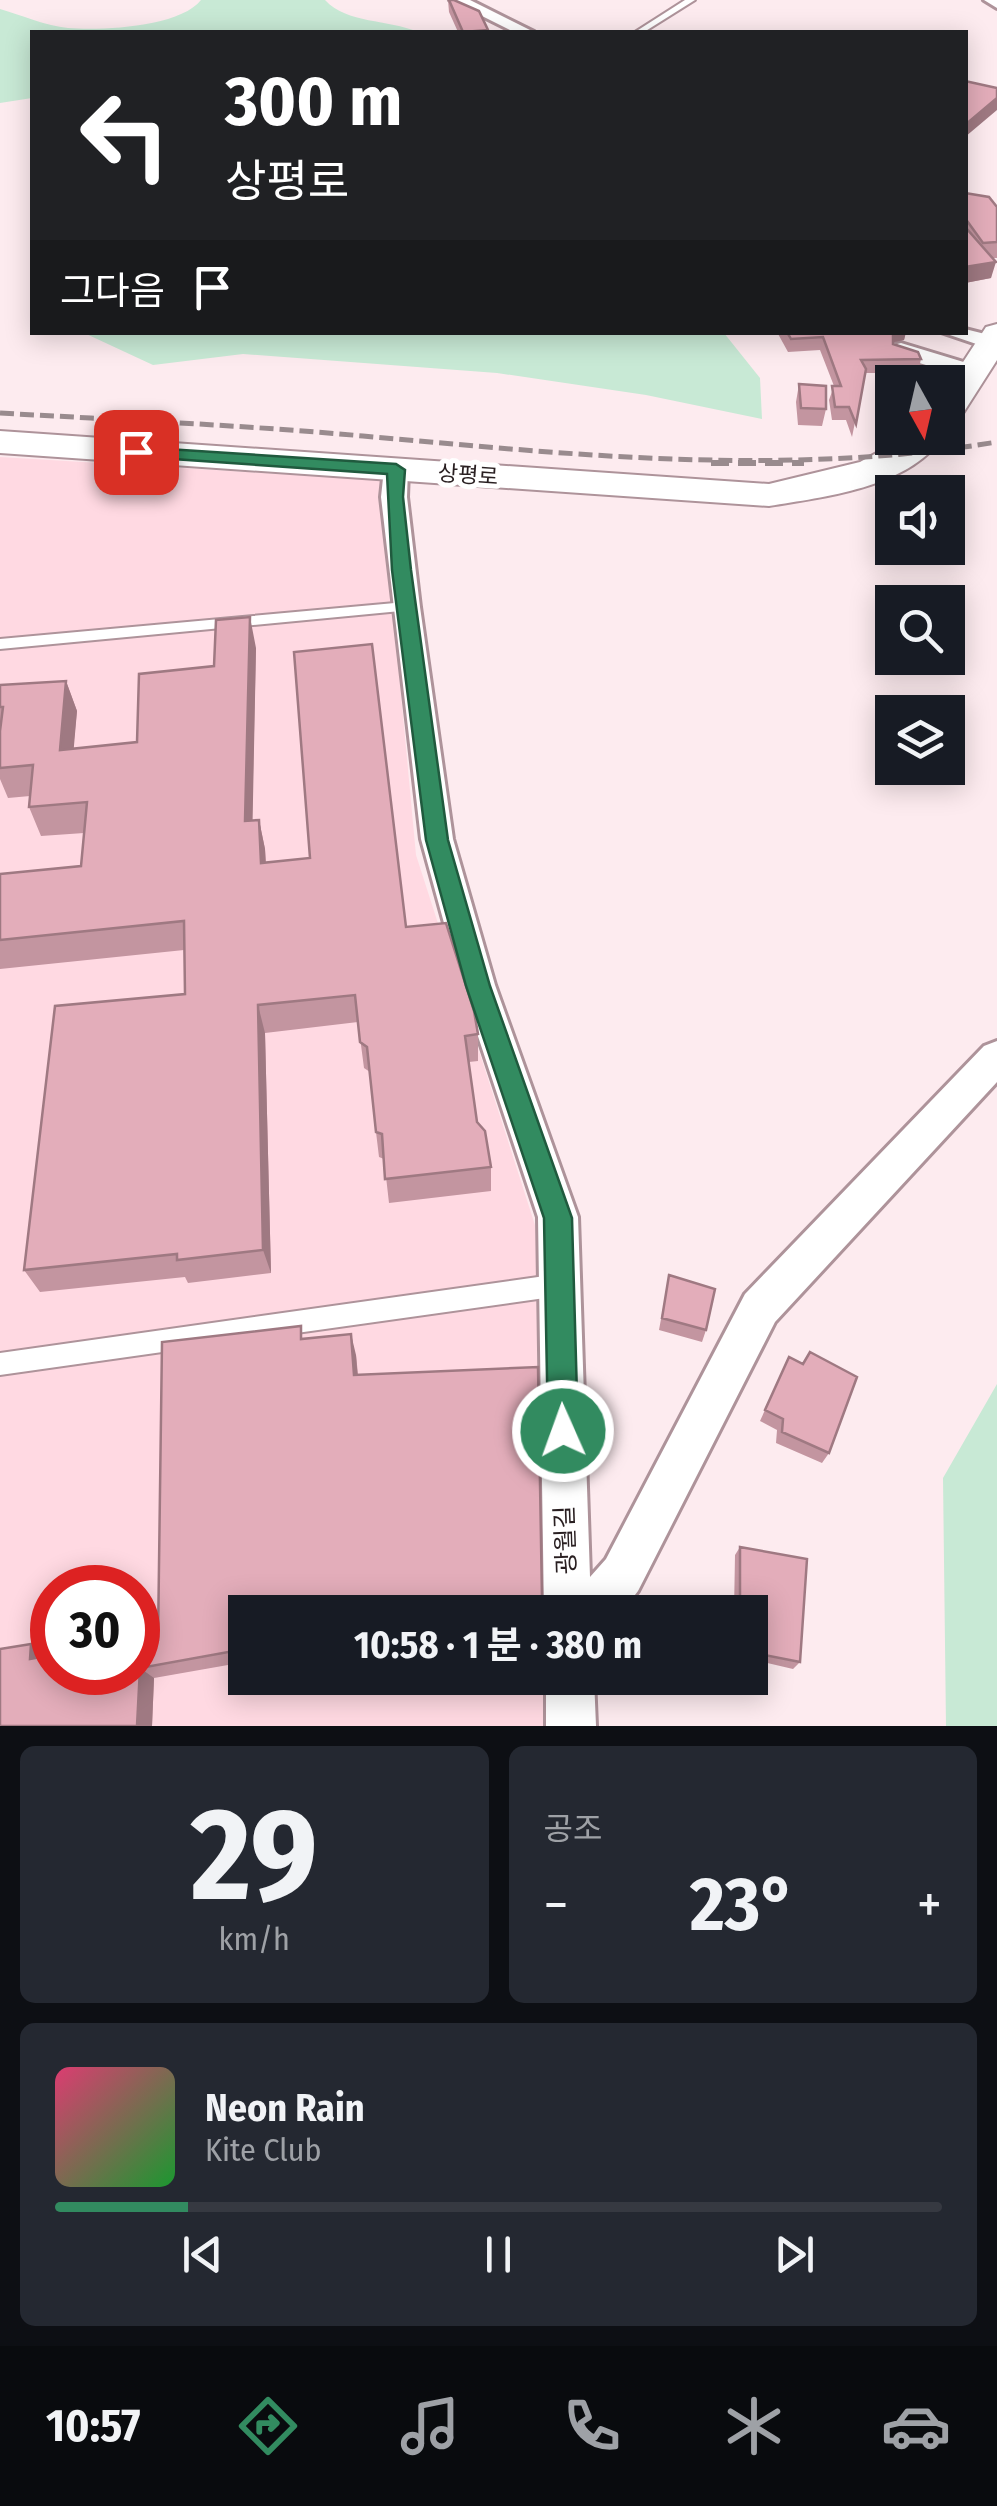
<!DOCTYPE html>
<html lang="ko">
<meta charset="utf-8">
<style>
:root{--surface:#171b24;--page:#242831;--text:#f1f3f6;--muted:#9ea1a6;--line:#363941;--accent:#328b60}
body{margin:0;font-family:"Fira Sans Condensed","Noto Sans KR",sans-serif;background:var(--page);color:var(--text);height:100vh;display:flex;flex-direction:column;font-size:38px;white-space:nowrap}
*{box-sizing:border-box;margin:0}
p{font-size:32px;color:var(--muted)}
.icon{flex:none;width:55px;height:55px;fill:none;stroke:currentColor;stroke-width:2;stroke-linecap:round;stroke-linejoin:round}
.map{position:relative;height:1726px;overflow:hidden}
.sheet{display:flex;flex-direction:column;gap:20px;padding:20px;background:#0d0f14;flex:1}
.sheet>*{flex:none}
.top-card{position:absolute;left:30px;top:30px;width:938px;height:305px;border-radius:0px;box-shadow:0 5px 25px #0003;background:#202124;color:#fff;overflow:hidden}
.needle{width:65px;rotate:172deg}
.buttons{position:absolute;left:875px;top:365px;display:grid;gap:20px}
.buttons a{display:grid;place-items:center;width:90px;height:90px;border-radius:0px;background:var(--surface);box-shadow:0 5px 25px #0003;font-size:50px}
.speed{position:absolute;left:30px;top:1565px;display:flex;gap:20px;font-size:50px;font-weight:700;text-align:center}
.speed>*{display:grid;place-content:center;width:130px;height:130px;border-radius:50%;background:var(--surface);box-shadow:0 5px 25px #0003;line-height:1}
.speed .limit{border:15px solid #d22;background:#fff;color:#111}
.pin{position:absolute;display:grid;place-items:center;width:85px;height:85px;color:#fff;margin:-42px;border-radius:20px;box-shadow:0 5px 15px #0006}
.me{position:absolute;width:110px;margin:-55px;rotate:358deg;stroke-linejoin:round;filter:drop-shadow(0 0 8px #0008)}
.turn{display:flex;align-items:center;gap:35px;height:210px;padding:0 30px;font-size:45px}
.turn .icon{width:130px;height:130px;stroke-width:2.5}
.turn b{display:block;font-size:70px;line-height:85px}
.then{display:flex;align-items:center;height:95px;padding:0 30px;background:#0003;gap:20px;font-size:38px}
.big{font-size:75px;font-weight:700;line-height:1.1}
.sheet .widget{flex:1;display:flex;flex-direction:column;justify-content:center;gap:15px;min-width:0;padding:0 35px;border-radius:15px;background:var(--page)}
.sheet .dial{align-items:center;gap:0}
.dial b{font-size:130px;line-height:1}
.song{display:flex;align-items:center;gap:30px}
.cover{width:120px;height:120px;border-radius:15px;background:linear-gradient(135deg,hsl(340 70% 55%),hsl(130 70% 35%))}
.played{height:10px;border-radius:5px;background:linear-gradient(90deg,var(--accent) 15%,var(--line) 15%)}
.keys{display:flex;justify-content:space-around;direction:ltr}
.heat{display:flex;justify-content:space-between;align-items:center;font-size:55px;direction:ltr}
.sheet .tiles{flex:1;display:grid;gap:20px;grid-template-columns:1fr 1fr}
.widget:last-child{grid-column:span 2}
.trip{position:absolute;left:228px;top:1595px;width:540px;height:100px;border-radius:0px;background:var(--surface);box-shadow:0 5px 25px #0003;font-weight:700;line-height:100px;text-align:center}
.tab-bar{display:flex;height:160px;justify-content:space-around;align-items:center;background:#090b0e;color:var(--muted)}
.tab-bar .icon{width:70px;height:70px}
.tab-bar .on{color:var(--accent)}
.tab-bar b{font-size:45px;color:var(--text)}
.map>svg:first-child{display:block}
.built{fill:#ffd9e2;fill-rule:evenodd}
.green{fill:#c8e9d5}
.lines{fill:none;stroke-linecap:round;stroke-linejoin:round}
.lane-casing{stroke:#ae939a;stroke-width:4}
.street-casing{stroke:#ae939a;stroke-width:6}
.secondary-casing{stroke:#ae939a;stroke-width:4}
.lane{fill:#fff;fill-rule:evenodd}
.street{fill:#fff;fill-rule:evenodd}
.secondary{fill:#fff;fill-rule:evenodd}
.rail-far1{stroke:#998b8e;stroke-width:5;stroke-dasharray:14 6;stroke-linecap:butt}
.rail{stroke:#998b8e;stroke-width:6;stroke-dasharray:18 9;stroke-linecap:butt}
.wall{fill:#c395a0}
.shaded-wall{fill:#9f7982}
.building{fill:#e3adba;stroke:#9f7982;stroke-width:2.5}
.route{fill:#328b60;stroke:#205a3e;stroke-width:2.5}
.labels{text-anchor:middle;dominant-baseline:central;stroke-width:10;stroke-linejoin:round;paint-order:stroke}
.far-street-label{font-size:22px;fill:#291f21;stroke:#fff}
.street-label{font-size:25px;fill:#291f21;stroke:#fff}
</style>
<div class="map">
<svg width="997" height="1726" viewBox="0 0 997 1726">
<rect width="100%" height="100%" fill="#fdebef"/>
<path class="built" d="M0 457 381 480 416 855 543 1250 550 1612H245V1678H552L553 1726H0ZM52 1588H138V1672H52Z"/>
<path class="green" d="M201 0H325C347 24 388 19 418 32H32V98L0 103V9C21 15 46 26 68 28 101 31 180 27 201 0Z
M82 332 724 333 760 378 762 419 646 395 497 373 243 354 153 365Z
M997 1384V1726H946L943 1478Z"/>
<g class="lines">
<g class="lane-casing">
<path id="lane" d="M685 0H695L644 32H635Z
M406 602 411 604V610L0 649V639Z
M559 1274 567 1277 570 1285 567 1293 559 1296 0 1375V1353Z"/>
</g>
<g class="street-casing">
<path id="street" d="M450 0H470L534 32H514Z
M984 0H997V8Z
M965 329 997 337V351L941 332H965Z
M901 343 980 367 983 372 972 379 893 355V345Z
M396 462 408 469 407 497 420 607 453 839 495 985 578 1217 590 1577 606 1559 745 1294 984 1046 997 1041V1082L775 1322 638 1591 622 1612H544L538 1217 461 985 421 839 381 497 384 469Z
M546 1678H594L596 1726H546Z"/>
</g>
<g class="secondary-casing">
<path id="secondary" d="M997 324V360L960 418 948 421V385L986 327Z
M0 431 769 484 860 462 904 438H942C907 488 824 497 769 506L0 453Z"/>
</g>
<use href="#lane" class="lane"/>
<use href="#street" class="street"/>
<use href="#secondary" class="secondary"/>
<path class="rail-far1" d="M0 413C121 420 242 425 363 436 576 455 784 477 997 442"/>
<path class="rail" d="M711 463H804"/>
</g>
<path class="wall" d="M448 0H454L488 30V32H458L449 12Z
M965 193 997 207V258H993L991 278 965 283Z
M777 332H906L904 340 893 342V344L921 359 918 373H865L852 437 846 420H832L829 400 834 386 820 350 788 352Z
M799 384 826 409 822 426 798 425 796 402Z
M256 648 252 820H259L265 849 266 863 406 927 478 1034V1061L469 1062 477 1122 491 1167V1191L389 1203 384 1159 379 1157 376 1132 370 1072 364 1068 358 1022 265 1033 271 1273 188 1283 185 1277 40 1292 24 1270 185 994 184 950 0 969V874L81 866 84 833 41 836 29 807 30 796 8 798 0 779V685L66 681 77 711 73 749 137 742 214 666Z
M669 1275 706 1330 702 1342 659 1330Z
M305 1339 356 1355 358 1374 542 1599 563 1612H245V1662L154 1678 152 1726H0L49 1656 158 1640Z
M789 1357 829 1453 822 1463 776 1443 777 1430 760 1421Z
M740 1547 800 1662 793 1669 750 1659V1612H734L735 1555Z"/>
<path class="shaded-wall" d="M997 98V110L965 137V125Z
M996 262 991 278 965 283V267Z
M893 332H906L904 340 890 343Z
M250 617 256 648 252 850 245 821Z
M66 681 77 711 71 780 60 750Z
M259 820 265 849 267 892 261 863Z
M258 1005 265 1033 271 1273 263 1250Z
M351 1334 356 1355 359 1394 354 1375Z
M31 1644 49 1656 30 1659Z
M140 1668 154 1678 152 1726H137Z"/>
<path class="building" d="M449 0H454L479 11 488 30 463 32Z
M965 81 997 88V98L965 125Z
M965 193 989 197 997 207V242L983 243 965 218Z
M965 228H966L996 262 965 267Z
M787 332H893V344L918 352 921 359 861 360 866 369 856 424 849 407H835L832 386H841L823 337 791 339Z
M799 384 826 386V409L801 408Z
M250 617 245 821 259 820 261 863 310 858 294 652 372 644 406 927 446 923 474 1011 478 1034 465 1036 477 1122 485 1131 491 1167 385 1179 382 1134 376 1132 367 1047 360 1042 355 995 258 1005 263 1250 177 1260V1254L24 1270 55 1006 185 994 184 921 0 940V874L81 866 87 802 29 807 33 765 0 768V731L3 707H0V685L66 681 60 750 137 742 139 674 214 666 216 620Z
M669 1275 715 1289 706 1330 662 1318Z
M301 1326V1339L351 1334 354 1375 538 1367 542 1599 562 1603 563 1612H402L401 1599 324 1612H245V1649L140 1668 137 1726H0V1649L31 1644 30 1659 52 1655V1672H138V1643L158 1640 162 1342Z
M810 1352 857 1377 829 1453 782 1432 783 1419 765 1410 789 1357 803 1364Z
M740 1547 807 1559 800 1662 750 1652V1612H740Z"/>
<path class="route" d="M136 447 396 464 405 470 403 497 411 570 448 840 490 986 572 1218 578 1431 574 1442 563 1446 552 1442 548 1431 544 1218 466 986 426 840 392 570 387 474 130 456V449Z"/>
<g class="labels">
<g class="far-street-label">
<text transform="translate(468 475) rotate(4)">상평로</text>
</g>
<g class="street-label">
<text transform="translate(566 1540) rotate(-92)">광월길</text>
</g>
</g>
</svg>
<div class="buttons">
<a><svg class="needle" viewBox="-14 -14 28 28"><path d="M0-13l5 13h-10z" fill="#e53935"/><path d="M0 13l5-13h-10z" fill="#9ea1a6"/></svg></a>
<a><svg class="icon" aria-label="sound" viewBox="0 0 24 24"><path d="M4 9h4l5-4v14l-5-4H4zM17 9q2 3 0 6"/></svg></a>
<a><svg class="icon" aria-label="search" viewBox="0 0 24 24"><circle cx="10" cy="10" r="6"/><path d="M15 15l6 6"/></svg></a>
<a><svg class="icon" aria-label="layers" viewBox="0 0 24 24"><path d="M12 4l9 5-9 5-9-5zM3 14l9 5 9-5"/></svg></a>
</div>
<div class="speed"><div class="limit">30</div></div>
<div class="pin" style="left:136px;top:452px;background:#d93025"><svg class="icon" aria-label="arrive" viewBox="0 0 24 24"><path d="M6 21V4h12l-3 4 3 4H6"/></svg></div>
<svg class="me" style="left:563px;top:1431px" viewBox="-20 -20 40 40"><circle r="17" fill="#328b60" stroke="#fff" stroke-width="3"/><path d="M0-11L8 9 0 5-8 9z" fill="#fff"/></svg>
<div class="trip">10:58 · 1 분 · 380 m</div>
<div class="top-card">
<div class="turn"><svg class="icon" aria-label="left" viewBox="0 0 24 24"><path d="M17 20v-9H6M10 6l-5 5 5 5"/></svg><div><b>300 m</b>상평로</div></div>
<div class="then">그다음<svg class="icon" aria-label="arrive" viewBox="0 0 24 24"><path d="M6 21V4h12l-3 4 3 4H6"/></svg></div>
</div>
</div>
<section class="sheet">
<div class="tiles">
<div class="widget dial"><b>29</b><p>km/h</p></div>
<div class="widget"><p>공조</p>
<div class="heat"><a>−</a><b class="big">23°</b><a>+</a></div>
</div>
<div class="widget">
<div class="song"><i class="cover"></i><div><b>Neon Rain</b><p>Kite Club</p></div></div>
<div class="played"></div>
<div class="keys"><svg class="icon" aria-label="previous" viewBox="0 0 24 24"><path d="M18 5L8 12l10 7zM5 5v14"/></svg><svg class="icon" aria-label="pause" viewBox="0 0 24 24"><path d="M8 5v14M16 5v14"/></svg><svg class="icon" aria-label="next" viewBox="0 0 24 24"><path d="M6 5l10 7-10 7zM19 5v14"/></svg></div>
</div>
</div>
</section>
<nav class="tab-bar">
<b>10:57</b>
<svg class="icon on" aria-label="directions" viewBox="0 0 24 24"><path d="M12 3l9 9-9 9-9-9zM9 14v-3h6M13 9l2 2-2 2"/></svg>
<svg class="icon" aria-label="music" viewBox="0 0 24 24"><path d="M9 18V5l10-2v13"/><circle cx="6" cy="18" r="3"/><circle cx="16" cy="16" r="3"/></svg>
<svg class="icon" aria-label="phone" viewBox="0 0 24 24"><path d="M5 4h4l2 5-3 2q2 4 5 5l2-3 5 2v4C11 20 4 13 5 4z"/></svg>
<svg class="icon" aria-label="climate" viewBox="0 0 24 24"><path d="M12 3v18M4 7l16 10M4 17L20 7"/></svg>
<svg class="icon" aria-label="car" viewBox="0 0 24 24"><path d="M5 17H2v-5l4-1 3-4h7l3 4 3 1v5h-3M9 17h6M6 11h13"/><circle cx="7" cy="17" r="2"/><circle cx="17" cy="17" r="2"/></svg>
</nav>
